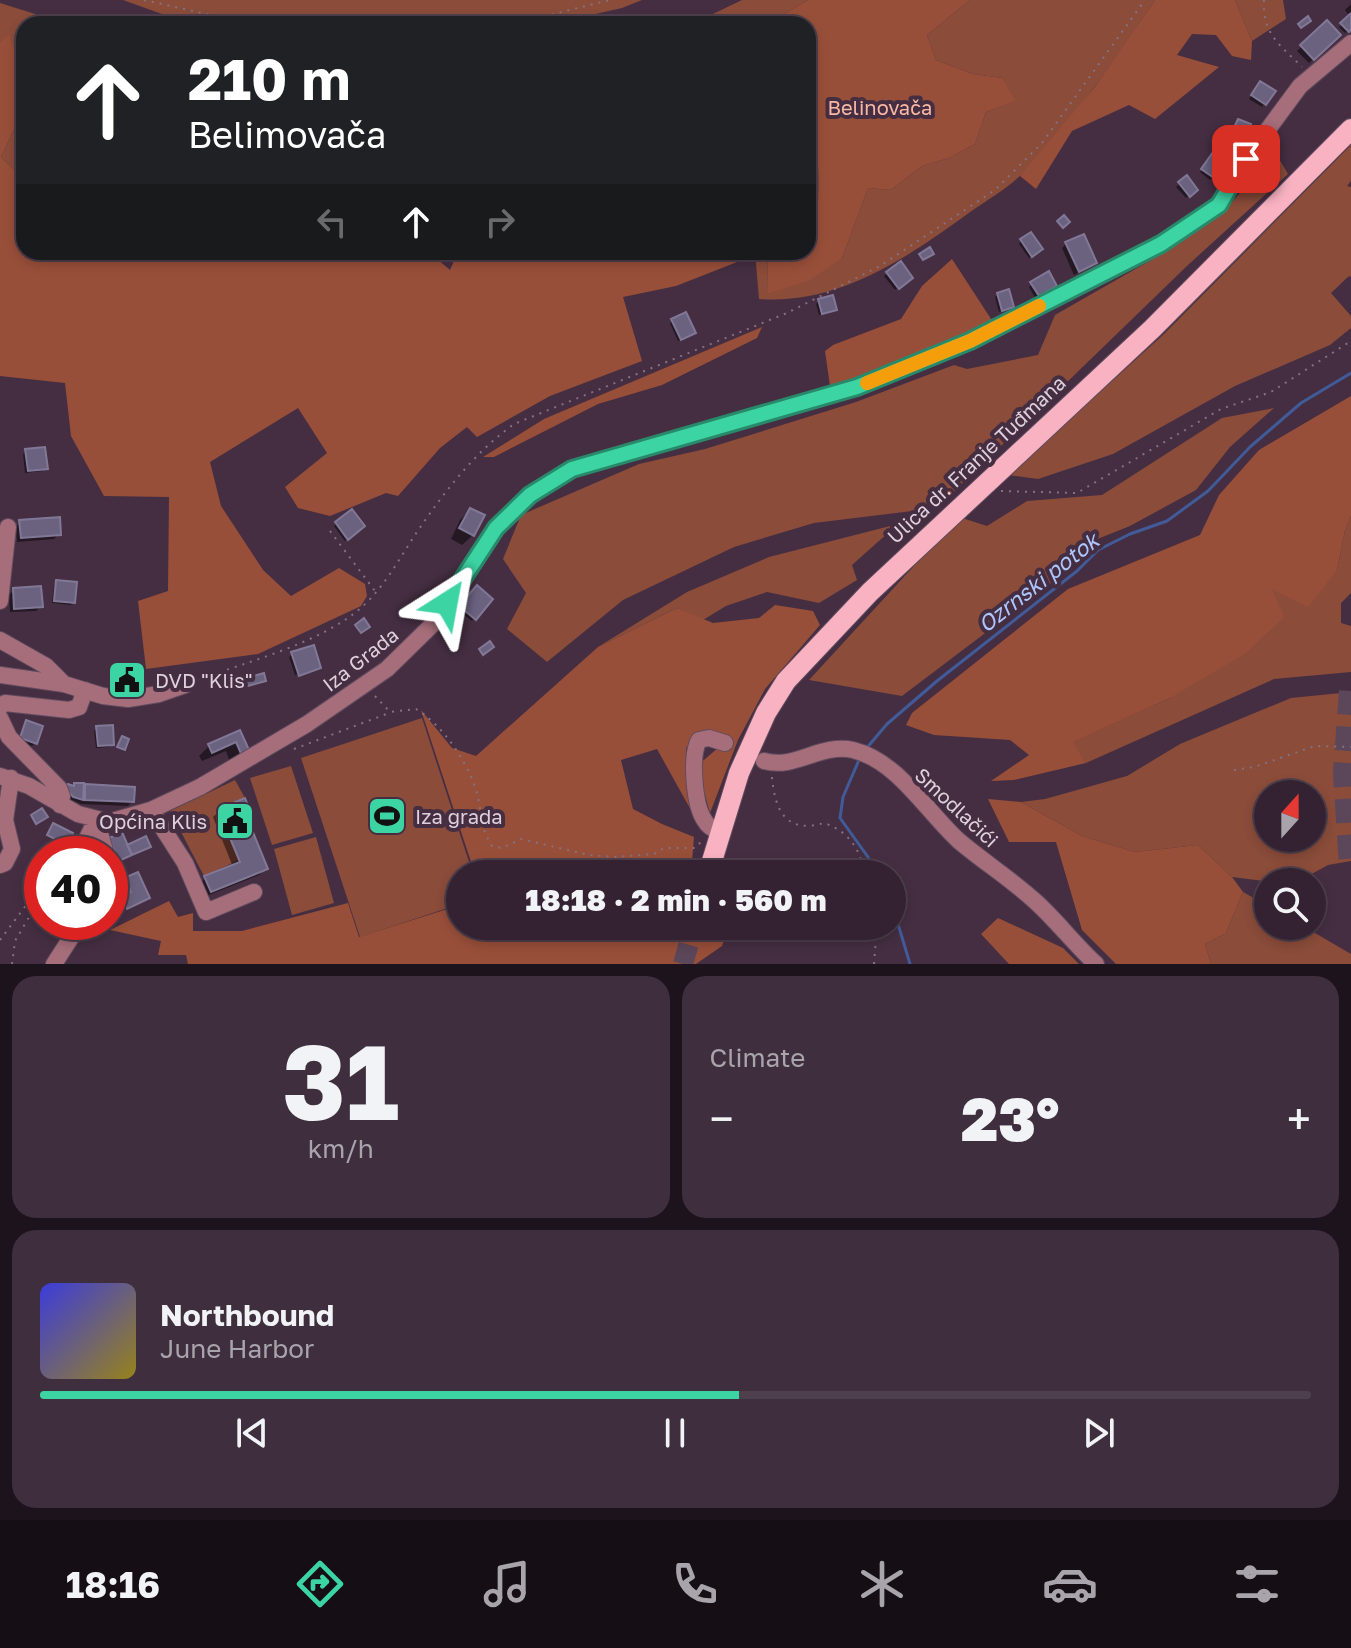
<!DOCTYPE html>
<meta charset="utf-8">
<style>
:root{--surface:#342232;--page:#3f2f3e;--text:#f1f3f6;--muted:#a9a4ac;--line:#4e3f4d;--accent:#3dd4a3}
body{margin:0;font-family:"Golos Text",sans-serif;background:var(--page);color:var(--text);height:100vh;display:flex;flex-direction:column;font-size:30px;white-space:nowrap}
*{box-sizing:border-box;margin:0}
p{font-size:26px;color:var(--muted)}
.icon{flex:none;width:44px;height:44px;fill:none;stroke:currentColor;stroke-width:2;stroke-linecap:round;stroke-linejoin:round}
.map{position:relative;height:964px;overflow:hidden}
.panel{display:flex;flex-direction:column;gap:12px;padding:12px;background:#1d131c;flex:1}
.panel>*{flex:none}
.guide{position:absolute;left:16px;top:16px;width:800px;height:244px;border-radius:24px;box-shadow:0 4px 12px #0003,0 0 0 2px var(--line);background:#202124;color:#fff;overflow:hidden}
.needle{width:52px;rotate:21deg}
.tools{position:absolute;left:1254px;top:780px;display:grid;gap:16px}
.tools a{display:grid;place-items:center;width:72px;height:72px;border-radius:50%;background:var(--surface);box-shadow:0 4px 12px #0003,0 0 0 2px var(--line);font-size:40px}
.speed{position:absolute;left:24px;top:836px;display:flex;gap:16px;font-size:40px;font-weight:700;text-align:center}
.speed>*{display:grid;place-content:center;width:104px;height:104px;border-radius:50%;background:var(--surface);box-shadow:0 4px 12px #0003,0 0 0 2px var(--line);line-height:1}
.speed .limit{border:12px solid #d22;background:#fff;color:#111}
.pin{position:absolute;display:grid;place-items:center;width:68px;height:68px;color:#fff;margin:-34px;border-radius:16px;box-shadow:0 4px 12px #0006}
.me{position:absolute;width:88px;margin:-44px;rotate:34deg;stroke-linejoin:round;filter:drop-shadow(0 0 6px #0008)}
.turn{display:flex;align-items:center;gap:28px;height:168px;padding:0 40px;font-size:36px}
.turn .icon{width:104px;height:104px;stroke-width:2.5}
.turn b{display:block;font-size:56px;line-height:68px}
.lanes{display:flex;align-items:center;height:76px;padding:0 40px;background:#0003;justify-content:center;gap:40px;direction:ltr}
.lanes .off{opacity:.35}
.big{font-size:60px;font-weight:800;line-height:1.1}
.panel .card{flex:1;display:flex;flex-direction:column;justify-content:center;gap:12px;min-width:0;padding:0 28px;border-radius:24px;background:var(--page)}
.panel .dial{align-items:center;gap:0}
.dial b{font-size:104px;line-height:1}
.song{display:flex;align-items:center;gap:24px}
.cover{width:96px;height:96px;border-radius:12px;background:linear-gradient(135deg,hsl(240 70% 55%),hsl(50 70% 35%))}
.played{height:8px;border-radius:4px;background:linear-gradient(90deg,var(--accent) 55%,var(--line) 55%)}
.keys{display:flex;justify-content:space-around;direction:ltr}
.heat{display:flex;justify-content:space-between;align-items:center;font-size:44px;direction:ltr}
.panel .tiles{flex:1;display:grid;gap:12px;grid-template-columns:1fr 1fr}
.card:last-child{grid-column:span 2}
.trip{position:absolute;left:446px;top:860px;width:460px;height:80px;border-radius:40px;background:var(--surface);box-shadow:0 4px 12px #0003,0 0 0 2px var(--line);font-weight:800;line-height:80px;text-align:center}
.tab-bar{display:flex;height:128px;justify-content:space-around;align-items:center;background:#150e14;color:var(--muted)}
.tab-bar .icon{width:56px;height:56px}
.tab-bar .selected{color:var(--accent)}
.tab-bar b{font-size:36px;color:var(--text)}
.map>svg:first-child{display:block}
.green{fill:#8b4c3a;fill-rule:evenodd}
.forest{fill:#984f39}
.shadow{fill:#0007}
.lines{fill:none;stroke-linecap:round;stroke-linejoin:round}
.stream{stroke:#415b99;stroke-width:3}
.building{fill:#6b627f;stroke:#817897;stroke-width:2}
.major-tunnel{stroke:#5c4659;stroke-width:20;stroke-dasharray:20 10;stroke-linecap:butt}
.highway-tunnel{stroke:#5c4659;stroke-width:24;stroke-dasharray:24 12;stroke-linecap:butt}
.minor-casing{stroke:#614b5e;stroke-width:18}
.major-casing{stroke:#614b5e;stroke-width:22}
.path{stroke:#847182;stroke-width:2;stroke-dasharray:2 6;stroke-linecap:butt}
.minor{stroke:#a66e7b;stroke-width:16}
.major{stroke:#f8b2c2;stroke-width:20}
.route-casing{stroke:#288a6a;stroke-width:20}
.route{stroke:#3dd4a3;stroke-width:14}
.slow{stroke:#f59e0b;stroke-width:14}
.labels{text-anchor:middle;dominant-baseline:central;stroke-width:8;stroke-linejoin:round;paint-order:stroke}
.park-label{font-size:20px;fill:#f9b8a4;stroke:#452e42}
.street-label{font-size:20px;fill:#dfd0dd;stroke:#452e42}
.poi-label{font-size:20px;fill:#dfd0dd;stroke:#452e42;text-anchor:start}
.water-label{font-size:22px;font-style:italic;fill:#adc6fc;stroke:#452e42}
</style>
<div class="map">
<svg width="1351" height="964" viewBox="0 0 1351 964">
<rect width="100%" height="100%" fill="#452e42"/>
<path class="green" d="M123 0H642L622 8 551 24H206L173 18Z
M742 0H808L767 24H692Z
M970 0H1155C1114 60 1073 122 1022 174 1008 188 989 199 973 210 910 256 840 305 759 299L755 252H768L767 294 842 258 868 188 891 190 922 166 949 158 975 144 986 112 1014 101 1003 78 973 74 936 60 927 35Z
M1235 0H1283L1286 19 1252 41Z
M0 3 67 24H24V77L9 35 0 42Z
M24 109V179L1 157Z
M1351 145V181L1347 186 1351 187V277L1349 276 1331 293 1351 316V328L1330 345 1235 386 1113 454 1038 479 1008 475 1164 334Z
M1275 152 1288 174 1188 265 937 508 814 523 734 547 623 600 547 662 507 629 526 593 503 559 521 515 639 464 705 449 856 402 954 365 967 369 1038 355 1055 315 1172 248 1226 209Z
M808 162 819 168 818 202 808 216Z
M1274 408 1230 447 1196 490 1130 526 1095 540 1066 572 902 696 809 680 959 517 987 526 1027 501 1102 495 1222 418Z
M1351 516V593L1341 603V623L1351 626V672L1274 679 1086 763 1072 742 1170 698 1271 588 1337 570 1345 530Z
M898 524 852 565 857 580 819 603 767 592 726 606 703 620 677 608 598 647 687 592 769 557Z
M1351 692V861L1328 865 1297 882H1273L1232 877 1198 845 1135 852 1082 836 1021 802 1045 799 1127 776 1180 744 1291 698ZM1268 794H1312V838H1268Z
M422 718 473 874H460V904L360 937 301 758Z
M291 766 313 833 272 845 250 778Z
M235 780 245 798 219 809 239 860 204 876 170 811Z
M316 837 334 903 292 915 274 849Z
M1243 892 1268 906V926H1303L1351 954V964H1211L1205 944 1226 933Z"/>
<path class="forest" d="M808 0H970L927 35 936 60 973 74 1003 78 1015 101 986 112 975 144 949 158 922 166 891 190 868 188 842 258 810 280 767 294 768 252H808V216L818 202 819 169 808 162V24H767Z
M1155 0H1235L1252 41 1251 60 1232 56 1216 35 1192 34 1177 55 1219 67 1155 119 1129 105 1072 131 1036 189 1020 176 1094 88Z
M9 34 24 77V109L1 157 24 179V252H429L450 270 458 252H755V255L676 286 623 297 642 361 550 396 477 437 467 427 440 448 398 496 386 493 330 516 298 508 285 487 327 453 298 408 210 462 221 506 263 570 291 596 339 568 365 584 367 596 361 606 258 654 146 669 138 601 168 591 169 497 104 496 71 436 65 383 0 376V42Z
M952 259 993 322 851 381 830 386 825 351 833 345 901 319 922 286Z
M762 327 757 338 662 385 598 404 494 457H483L544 419Z
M1351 396V516L1345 530 1337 570 1308 607 1272 589 1284 617 1246 653 1170 698 1073 742 1086 763 1014 780 991 781 1029 755 1010 740 934 735 906 725 912 713 1068 589 1200 535 1219 495 1259 450Z
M775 605 813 611 820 625 765 689 738 740 710 813 697 766 726 741 698 738 686 748 692 812 657 749 621 760 633 809 662 824 694 837 691 874H475L421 710 452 748 476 756 598 647 677 608 713 623 759 618Z
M988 799 1021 802 1082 836 1135 852 1198 845 1232 877 1243 892 1226 933 1205 944 1211 964H1116L1082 930 1056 842H1009Z
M169 901 178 917 193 913V931H242L348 903 359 937 460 905V926H729L722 946 696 964H188L186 955H158L161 941 110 930Z
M998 918 1063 948 1079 964H1009L981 934Z"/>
<path class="shadow" d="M1351 4V28L1345 33 1339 27 1350 16 1345 10Z
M1327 23 1338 35 1309 63 1297 51Z
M1258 86 1273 91 1262 107 1249 99Z
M1238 121 1243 139 1241 141 1230 137Z
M1219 147 1213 177 1210 180 1200 172Z
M1186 178 1196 190 1186 198 1176 187Z
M1021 241 1037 252 1029 258 1019 244Z
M1066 244 1095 263 1074 275 1062 248Z
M900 264 908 280 895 290 884 276Z
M1032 284 1052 288 1035 298 1029 287Z
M998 295 1012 307 1009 309 999 312 995 297Z
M819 301 835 310 819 315 816 304Z
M673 321 694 333 678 341 670 323Z
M26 451 46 468 43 471 25 473 23 454Z
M470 510 473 535 462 545 451 539 460 520Z
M352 512 363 526 345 541 334 526Z
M20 522 59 534 54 539 17 542 16 527Z
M57 582 73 602 71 605 52 603 54 585Z
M477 588 490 599 472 621 458 610Z
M14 590 41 606 36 611 10 612 9 595Z
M292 654 318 667 295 675 289 657Z
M121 672 132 689 130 692H118V675Z
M27 722 35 743 32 746 18 741Z
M97 728 112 744 109 747 96 748 94 731Z
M239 733 248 752 231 765 226 751 202 761 199 756 210 745Z
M75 785 82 791 86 786 132 801 128 806 81 804 70 799 65 792Z
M220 811 249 813 245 817 266 868 259 875 204 897 199 884 205 878 233 867 213 817Z
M121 835 126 847H149L116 862 107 843Z
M125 880 148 897 122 912 118 903 126 896 121 884Z"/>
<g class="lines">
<path class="stream" d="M865 750 887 724 937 681 1077 571 1098 550 1130 534 1167 521 1208 491 1250 447 1301 403 1351 373
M859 760 843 797 840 818 868 857 874 874
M892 904 910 964"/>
</g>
<path class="building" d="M1351 13V30L1349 32 1340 23Z
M1308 16 1311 21 1301 28 1298 24Z
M1327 20 1341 35 1314 60 1300 45Z
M1260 81 1276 91 1266 105 1251 95Z
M1238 119 1251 124 1245 140 1231 134Z
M1221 141 1234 151 1214 178 1201 169Z
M1187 175 1198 190 1190 197 1178 182Z
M1064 215 1070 222 1063 228 1057 221Z
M1031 232 1043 249 1032 257 1020 239Z
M1084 234 1097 263 1079 272 1065 242Z
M930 247 934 254 923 260 919 254Z
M901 261 913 278 899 289 886 272Z
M1049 271 1057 286 1039 296 1030 282Z
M1009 289 1014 307 1002 311 997 293Z
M833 295 837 310 822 314 818 299Z
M686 312 696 333 681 340 671 319Z
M45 447 48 469 28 471 25 449Z
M470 508 485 515 474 536 459 528Z
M352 509 365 526 348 540 335 522Z
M60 517 61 535 21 538 19 520Z
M56 580 77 582 75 603 54 601Z
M477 585 493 599 476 620 459 606Z
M41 586 43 607 14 609 13 588Z
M364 618 370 627 361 633 355 625Z
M490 641 494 647 483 655 479 649Z
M314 645 321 668 299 676 291 652Z
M120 670H134V690H120Z
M264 673 266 681 237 689 235 681Z
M26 720 43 726 37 744 20 738Z
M113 725 114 745 98 746 96 726Z
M240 730 250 752 242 756 236 742 212 753 208 744Z
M122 736 129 739 125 750 117 747Z
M74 783H84L83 800 73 797 66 788 68 784 74 786Z
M85 784 135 787 134 802 85 800Z
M245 798 251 813 246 815 268 869 211 892 204 876 240 862 218 809Z
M42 808 48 817 36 824 31 815Z
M53 823 73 833 67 845 47 835Z
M122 832 132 855 119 861 109 838Z
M146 836 151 847 132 855 127 845Z
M138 872 150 898 127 909 121 897 131 892 124 878Z"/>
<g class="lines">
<path class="major-tunnel" d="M683 964 694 926"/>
<path class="highway-tunnel" d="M1351 691 1345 774 1351 865"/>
<g class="minor-casing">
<path id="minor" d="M0 601 8 527
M0 640 46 666 64 684
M0 675 64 684 103 696 128 699 159 694 185 685
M0 707 5 703 69 710 79 707 85 690
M0 718 9 737 59 788 62 796 60 805
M764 761C795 770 820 743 853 750 898 761 926 811 959 841 984 862 1012 880 1036 902 1057 921 1075 945 1096 964
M0 776 29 786 78 814 109 822 151 810 200 787 307 724 387 669 434 623 496 528 530 495 572 469 857 387 970 341 1161 244 1219 205 1246 159 1300 86 1351 43
M151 810 185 863 206 912 254 892
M96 820 106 854
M720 832C714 829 708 827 705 821 694 806 690 756 699 740L709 738 725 743
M79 854 96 820
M0 865 5 863 12 849 5 820 11 778
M54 964 81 922"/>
</g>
<g class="major-casing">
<path id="major" d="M708 874 739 773 766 713 786 681 870 592 1152 329 1351 129"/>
</g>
<path class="path" d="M144 0 251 24
M1264 0C1262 34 1280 45 1302 67
M513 24 610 0
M1001 491 1077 493 1221 409 1271 392 1351 341
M330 531 375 591
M197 680C247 662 324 642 363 606 386 585 400 557 417 532 445 491 474 453 514 424L787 313 880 266 995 190 1042 143 1145 0
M375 696 390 712 416 709C442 725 465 758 475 787 484 812 476 820 492 846L502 848 521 839 589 855 615 857 654 854 664 848H695L701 842
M294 749 389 713
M1234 770 1254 767 1315 746 1351 747
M772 777C775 811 786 834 824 823 848 831 861 849 864 874
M101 922 106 934
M0 940 42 884
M12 964 15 941 42 895
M874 964 877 926"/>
<use href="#minor" class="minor"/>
<use href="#major" class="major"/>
</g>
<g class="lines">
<g class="route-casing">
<path id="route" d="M447 603 496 528 530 495 572 469 857 387 970 341 1161 244 1219 205 1246 159"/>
</g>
<use href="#route" class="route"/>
<path class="slow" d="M867 383 970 341 1039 306"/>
</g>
<defs>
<g id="civic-square" transform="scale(2)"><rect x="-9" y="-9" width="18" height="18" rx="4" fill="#3dd4a3" stroke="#452e42"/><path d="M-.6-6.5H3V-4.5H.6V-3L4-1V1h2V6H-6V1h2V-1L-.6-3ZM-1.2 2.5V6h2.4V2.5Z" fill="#111"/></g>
<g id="stadium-square" transform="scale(2)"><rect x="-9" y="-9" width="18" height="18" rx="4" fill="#3dd4a3" stroke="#452e42"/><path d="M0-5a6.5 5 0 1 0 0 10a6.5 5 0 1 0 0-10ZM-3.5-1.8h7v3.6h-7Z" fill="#111"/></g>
</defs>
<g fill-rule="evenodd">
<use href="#civic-square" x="127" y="680"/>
<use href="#stadium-square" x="387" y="816"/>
<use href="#civic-square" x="235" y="821"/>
</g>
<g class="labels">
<g class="park-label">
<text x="880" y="107">Belinovača</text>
</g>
<g class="street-label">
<text transform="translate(976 459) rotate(-43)">Ulica dr. Franje Tuđmana</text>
<text transform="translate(360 659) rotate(-38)">Iza Grada</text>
<text transform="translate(957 807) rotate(43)">Smodlačići</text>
</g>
<g class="poi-label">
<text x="155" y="680">DVD "Klis"</text>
<text x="415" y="816">Iza grada</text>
<text x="207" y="821" text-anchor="end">Općina Klis</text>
</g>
<g class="water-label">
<text transform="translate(1038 582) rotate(-38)">Ozrnski potok</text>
</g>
</g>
</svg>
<div class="tools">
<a><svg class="needle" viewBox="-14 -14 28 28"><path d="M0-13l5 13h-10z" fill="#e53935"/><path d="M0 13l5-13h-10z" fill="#a9a4ac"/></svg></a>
<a><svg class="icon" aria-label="search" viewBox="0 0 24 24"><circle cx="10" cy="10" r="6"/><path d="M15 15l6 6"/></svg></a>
</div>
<div class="speed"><div class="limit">40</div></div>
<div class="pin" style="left:1246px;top:159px;background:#d93025"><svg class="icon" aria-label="arrive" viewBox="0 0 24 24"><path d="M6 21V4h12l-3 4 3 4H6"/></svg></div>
<svg class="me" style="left:447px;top:603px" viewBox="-20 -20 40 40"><path d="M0-17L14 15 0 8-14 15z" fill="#3dd4a3" stroke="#fff" stroke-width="4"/></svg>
<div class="trip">18:18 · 2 min · 560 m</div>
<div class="guide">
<div class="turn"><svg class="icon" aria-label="ahead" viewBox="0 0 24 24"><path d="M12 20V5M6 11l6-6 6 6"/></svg><div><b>210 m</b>Belimovača</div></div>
<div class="lanes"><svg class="icon off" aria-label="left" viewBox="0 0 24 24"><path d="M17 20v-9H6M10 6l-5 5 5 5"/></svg><svg class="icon" aria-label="ahead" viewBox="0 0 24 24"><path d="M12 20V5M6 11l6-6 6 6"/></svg><svg class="icon off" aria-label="right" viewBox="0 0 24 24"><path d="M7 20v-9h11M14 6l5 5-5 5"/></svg></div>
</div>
</div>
<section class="panel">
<div class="tiles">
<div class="card dial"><b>31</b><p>km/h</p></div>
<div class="card"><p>Climate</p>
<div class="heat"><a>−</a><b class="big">23°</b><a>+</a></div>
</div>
<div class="card">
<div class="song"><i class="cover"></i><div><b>Northbound</b><p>June Harbor</p></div></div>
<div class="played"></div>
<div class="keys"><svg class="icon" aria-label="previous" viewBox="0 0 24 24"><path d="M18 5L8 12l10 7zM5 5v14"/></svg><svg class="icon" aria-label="pause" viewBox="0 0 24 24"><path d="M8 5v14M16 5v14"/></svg><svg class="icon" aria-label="next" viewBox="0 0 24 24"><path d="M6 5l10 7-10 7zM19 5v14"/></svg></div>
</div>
</div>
</section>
<nav class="tab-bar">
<b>18:16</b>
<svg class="icon selected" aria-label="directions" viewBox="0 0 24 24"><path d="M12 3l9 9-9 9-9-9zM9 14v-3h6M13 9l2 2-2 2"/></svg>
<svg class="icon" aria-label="music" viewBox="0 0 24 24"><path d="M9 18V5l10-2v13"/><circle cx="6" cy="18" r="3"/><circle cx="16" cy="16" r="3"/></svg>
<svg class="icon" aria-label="phone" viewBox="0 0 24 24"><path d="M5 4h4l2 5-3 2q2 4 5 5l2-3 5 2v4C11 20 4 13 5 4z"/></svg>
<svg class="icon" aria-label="climate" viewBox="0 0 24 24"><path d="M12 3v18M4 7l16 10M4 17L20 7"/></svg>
<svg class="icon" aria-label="car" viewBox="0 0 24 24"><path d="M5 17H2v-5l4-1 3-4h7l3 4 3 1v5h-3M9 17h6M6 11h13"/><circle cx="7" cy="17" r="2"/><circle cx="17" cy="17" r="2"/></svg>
<svg class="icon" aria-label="filters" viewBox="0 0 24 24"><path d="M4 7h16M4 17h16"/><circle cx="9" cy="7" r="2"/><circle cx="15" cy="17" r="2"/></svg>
</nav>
